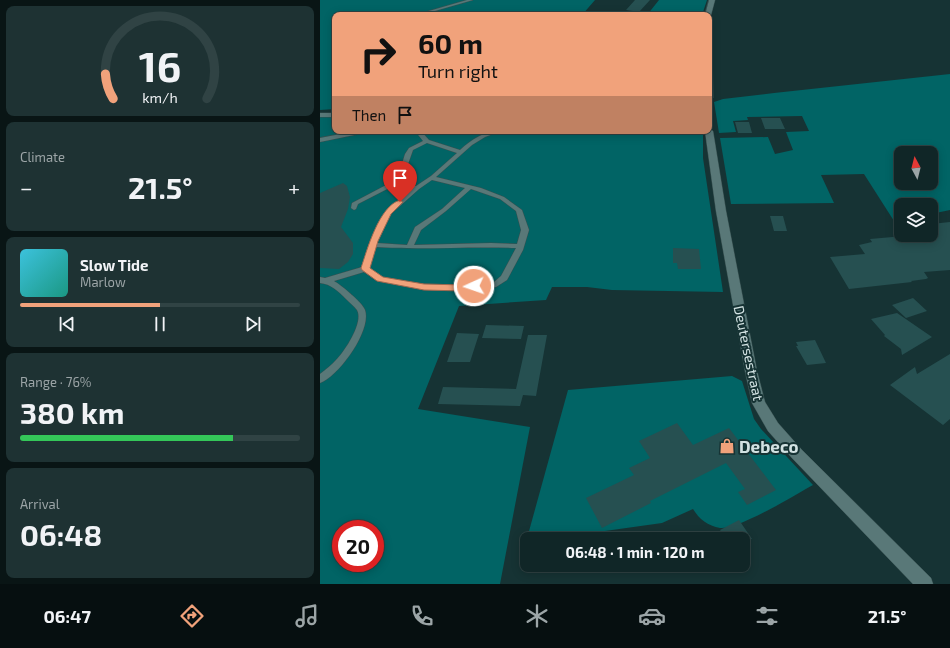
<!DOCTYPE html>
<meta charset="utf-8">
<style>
:root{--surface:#102627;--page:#1e3233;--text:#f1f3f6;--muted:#9ca5a7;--line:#304344;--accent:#f1a27b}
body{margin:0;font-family:"Exo 2",sans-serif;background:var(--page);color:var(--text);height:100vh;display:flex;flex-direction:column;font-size:15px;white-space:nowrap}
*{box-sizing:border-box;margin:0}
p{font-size:13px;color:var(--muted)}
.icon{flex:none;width:22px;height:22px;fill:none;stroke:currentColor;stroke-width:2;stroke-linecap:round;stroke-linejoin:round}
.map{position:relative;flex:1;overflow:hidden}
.sheet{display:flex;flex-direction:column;gap:6px;padding:6px;background:#091515;width:320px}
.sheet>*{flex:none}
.banner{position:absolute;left:12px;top:12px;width:380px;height:122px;border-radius:8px;box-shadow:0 2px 10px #0003,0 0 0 1px var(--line);background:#f1a27b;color:#111;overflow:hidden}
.needle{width:26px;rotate:353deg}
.buttons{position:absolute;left:574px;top:146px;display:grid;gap:8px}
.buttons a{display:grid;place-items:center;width:44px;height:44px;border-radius:8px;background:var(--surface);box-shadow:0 2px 10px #0003,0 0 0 1px var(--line);font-size:20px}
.speed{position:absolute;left:12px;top:520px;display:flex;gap:8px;font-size:20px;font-weight:700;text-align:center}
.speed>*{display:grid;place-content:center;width:52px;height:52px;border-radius:50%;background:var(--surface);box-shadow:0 2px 10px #0003,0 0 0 1px var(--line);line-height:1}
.speed .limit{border:6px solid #d22;background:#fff;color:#111}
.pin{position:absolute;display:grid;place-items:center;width:34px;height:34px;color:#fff;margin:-41px -17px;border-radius:50% 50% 50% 0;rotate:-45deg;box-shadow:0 0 4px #0007}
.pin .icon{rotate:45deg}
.me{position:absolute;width:44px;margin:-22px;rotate:267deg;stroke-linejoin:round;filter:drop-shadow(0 0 3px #0008)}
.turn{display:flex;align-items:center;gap:14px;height:84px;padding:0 20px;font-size:18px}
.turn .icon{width:52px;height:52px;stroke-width:2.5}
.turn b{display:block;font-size:28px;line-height:34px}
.then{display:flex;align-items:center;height:38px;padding:0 20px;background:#0003;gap:8px;font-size:15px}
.big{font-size:30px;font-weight:700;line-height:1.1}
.sheet .card{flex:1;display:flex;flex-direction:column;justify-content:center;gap:6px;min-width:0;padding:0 14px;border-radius:8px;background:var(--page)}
.sheet .dial{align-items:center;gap:0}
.dial svg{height:104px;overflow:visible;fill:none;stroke:var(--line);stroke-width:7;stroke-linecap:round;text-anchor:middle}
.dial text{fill:var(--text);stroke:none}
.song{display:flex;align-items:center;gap:12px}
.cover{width:48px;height:48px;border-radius:6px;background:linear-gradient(135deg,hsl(190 70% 55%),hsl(170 70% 35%))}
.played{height:4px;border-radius:2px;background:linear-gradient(90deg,var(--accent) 50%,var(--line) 50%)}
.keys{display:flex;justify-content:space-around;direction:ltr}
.heat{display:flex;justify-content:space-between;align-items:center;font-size:22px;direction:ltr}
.charge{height:6px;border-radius:3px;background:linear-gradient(90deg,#34c759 76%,var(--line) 0)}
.trip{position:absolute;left:200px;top:532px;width:230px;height:40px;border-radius:8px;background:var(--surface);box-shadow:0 2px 10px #0003,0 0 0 1px var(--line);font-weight:700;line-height:40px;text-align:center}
.tab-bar{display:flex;height:64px;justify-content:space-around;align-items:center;background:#060f10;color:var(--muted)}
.tab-bar .icon{width:28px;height:28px}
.tab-bar .active{color:var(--accent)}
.tab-bar b{font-size:18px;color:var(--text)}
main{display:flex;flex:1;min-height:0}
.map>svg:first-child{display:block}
.green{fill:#016465;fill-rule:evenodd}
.building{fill:#265051}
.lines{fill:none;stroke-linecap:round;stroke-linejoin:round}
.service-casing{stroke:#374f4f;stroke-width:1}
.tertiary-casing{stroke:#374f4f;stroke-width:1}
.service{fill:#597878;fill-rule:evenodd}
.tertiary{fill:#597878;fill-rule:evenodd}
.route{fill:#f1a27b;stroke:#9d6950}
.labels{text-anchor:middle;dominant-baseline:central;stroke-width:4;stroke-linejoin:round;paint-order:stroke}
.street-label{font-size:14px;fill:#d2e2e2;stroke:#163334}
.near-poi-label{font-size:17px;font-weight:bold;fill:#d2e2e2;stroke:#163334;text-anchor:start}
</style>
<main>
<section class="sheet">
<div class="card dial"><svg viewBox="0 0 100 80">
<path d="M14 69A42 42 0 1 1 86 69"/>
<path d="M14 69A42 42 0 0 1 8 50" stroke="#f1a27b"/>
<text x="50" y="56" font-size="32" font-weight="700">16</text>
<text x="50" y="72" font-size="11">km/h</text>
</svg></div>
<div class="card"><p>Climate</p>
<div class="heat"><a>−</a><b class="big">21.5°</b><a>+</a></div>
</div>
<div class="card">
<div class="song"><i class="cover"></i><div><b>Slow Tide</b><p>Marlow</p></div></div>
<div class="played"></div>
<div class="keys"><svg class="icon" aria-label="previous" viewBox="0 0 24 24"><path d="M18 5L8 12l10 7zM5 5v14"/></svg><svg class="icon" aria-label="pause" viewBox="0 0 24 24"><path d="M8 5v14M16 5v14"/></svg><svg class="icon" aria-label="next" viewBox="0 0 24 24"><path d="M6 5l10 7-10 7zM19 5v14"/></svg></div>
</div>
<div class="card"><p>Range · 76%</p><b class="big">380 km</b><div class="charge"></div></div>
<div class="card"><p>Arrival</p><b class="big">06:48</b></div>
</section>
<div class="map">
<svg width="630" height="584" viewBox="0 0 630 584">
<rect width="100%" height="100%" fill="#163334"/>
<path class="green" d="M0 0H275L262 15H15V109L0 110Z
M339 0H387L382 15H327Z
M630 74V210L611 214V205H581V220L574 221 544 174 501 175 514 203 411 204 400 138 448 137 455 154 473 150 466 132 489 131 482 116 427 117 428 120 413 121 416 132 399 133 394 102 403 99 454 93ZM581 153H611V183H581Z
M15 115V131H383V158L403 292 292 290 267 287H232L226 300 139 306 98 409 210 427 180 584H0V116ZM21 529H55V563H21Z
M412 376 422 381 434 419 441 429 493 485C475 495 418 530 400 528 388 526 379 519 373 509L342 523 228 539H207L206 542 248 390Z"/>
<path class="building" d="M315 0H330L319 12 306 10Z
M441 118H460L465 129H445Z
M415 122H429L432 133H418Z
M23 183 27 186 30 197 28 209 21 227 33 243V254L28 262 19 269 0 268V193Z
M450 216H463L467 231H454Z
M630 222V270L604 272 608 278 606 279 591 281 592 282 529 289 510 257 545 254 539 245 552 242 550 239 584 236 582 235H611V224Z
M353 248 379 249 381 269H358L357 263H353Z
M593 298 607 311 586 318 572 305Z
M577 313 612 337 582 355 581 349 564 336 565 335 551 319Z
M166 325 204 326 201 339 162 338Z
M137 333 159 334 150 362H127Z
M208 335H227L216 396 203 395 200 406 118 404 123 387 196 389Z
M495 340 506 363 487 365 476 346H478L476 342Z
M630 354V419L623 425 570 385 595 367 597 374Z
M357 423 373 445 409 428 456 490 427 505 418 492 425 489 406 463 330 501 331 503 282 528 266 498 314 475 309 468 330 458 319 441Z
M419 520 432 539H406L400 530Z"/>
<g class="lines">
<g class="service-casing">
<path id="service" d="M147 0H153L101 15H95Z
M0 113H15V117H0Z
M36 131H47L44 133 0 142V138Z
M95 131H101L109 140 140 150C152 139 164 131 181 131L165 137 152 145 116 177 161 188 184 197 202 210 209 230 203 250 187 280 176 287 144 291 104 290 57 281 44 272 14 281C21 285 43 303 45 310 52 330 19 376 0 383V374C6 369 12 365 16 360 25 351 44 322 37 310 34 306 29 302 26 299 18 291 11 284 0 283V277L5 278 42 267 50 241 65 213 92 189 73 186 38 204 36 209 34 210 31 208 32 203 70 183 81 167 85 154 89 148 103 141ZM107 143 137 153 111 176 96 186 76 183 87 167 93 150ZM112 180 145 188 122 209 95 227 87 245 57 243 71 214 99 189ZM151 189 180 199 196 211 201 230 197 244 171 243 94 245 101 230 126 211ZM56 247C102 250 149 246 196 248L181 276 174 282 144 285 104 284 62 277 49 268Z"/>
</g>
<g class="tertiary-casing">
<path id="tertiary" d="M389 0H395L391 15 389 16V15H385Z
M389 39 392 41 393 98 389 100Z
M389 129 393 131 406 211 437 371 445 402 458 423 482 450 611 578 613 584H593L472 458 448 431 432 403 425 371 396 211 385 131H389Z"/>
</g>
<use href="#service" class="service"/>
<use href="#tertiary" class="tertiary"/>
</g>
<path class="route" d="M80 200 83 202 71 214 58 241 50 268 63 277 104 284 144 285 154 283 159 286 157 289 144 291 104 290 57 281 42 270 41 268C47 250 59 206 80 200Z"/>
<defs>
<g id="shop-bare" transform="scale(1.2)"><path d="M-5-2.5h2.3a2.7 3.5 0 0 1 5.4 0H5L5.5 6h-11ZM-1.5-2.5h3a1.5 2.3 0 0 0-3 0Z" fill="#f1a27b" stroke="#163334" stroke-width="2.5" paint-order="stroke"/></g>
</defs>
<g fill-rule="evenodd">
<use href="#shop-bare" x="407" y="446"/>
</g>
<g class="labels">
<g class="street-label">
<text transform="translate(429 353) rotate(78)">Deutersestraat</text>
</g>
<g class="near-poi-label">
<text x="419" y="446">Debeco</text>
</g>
</g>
</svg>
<div class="buttons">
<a><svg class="needle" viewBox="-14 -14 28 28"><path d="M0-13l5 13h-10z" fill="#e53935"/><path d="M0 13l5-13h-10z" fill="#9ca5a7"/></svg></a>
<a><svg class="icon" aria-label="layers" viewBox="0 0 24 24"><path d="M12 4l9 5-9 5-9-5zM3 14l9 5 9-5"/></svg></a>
</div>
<div class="speed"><div class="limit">20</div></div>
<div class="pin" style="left:80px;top:202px;background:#d93025"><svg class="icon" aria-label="arrive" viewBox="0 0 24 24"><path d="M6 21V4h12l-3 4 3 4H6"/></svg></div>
<svg class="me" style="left:154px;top:286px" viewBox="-20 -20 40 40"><circle r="17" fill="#f1a27b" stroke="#fff" stroke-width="3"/><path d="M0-11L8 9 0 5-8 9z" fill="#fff"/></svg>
<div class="trip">06:48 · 1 min · 120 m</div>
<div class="banner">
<div class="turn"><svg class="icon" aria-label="right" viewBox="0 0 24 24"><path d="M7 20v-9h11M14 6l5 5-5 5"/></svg><div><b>60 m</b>Turn right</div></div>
<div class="then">Then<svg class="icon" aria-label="arrive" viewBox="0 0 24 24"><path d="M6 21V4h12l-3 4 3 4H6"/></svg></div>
</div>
</div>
</main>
<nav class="tab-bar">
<b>06:47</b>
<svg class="icon active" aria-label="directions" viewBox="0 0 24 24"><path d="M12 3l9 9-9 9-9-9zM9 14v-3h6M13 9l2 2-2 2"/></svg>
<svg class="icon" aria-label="music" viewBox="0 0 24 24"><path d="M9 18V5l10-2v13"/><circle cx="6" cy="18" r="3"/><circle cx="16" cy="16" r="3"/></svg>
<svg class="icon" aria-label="phone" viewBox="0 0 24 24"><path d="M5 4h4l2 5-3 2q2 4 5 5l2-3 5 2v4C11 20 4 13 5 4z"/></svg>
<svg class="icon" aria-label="climate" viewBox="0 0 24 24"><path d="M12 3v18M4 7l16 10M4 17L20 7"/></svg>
<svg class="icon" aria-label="car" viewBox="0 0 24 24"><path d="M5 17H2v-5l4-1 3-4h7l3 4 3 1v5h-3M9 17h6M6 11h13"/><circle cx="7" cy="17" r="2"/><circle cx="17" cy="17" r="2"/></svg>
<svg class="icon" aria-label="filters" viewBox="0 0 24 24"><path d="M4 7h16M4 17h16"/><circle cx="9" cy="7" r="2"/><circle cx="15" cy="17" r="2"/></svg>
<b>21.5°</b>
</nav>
